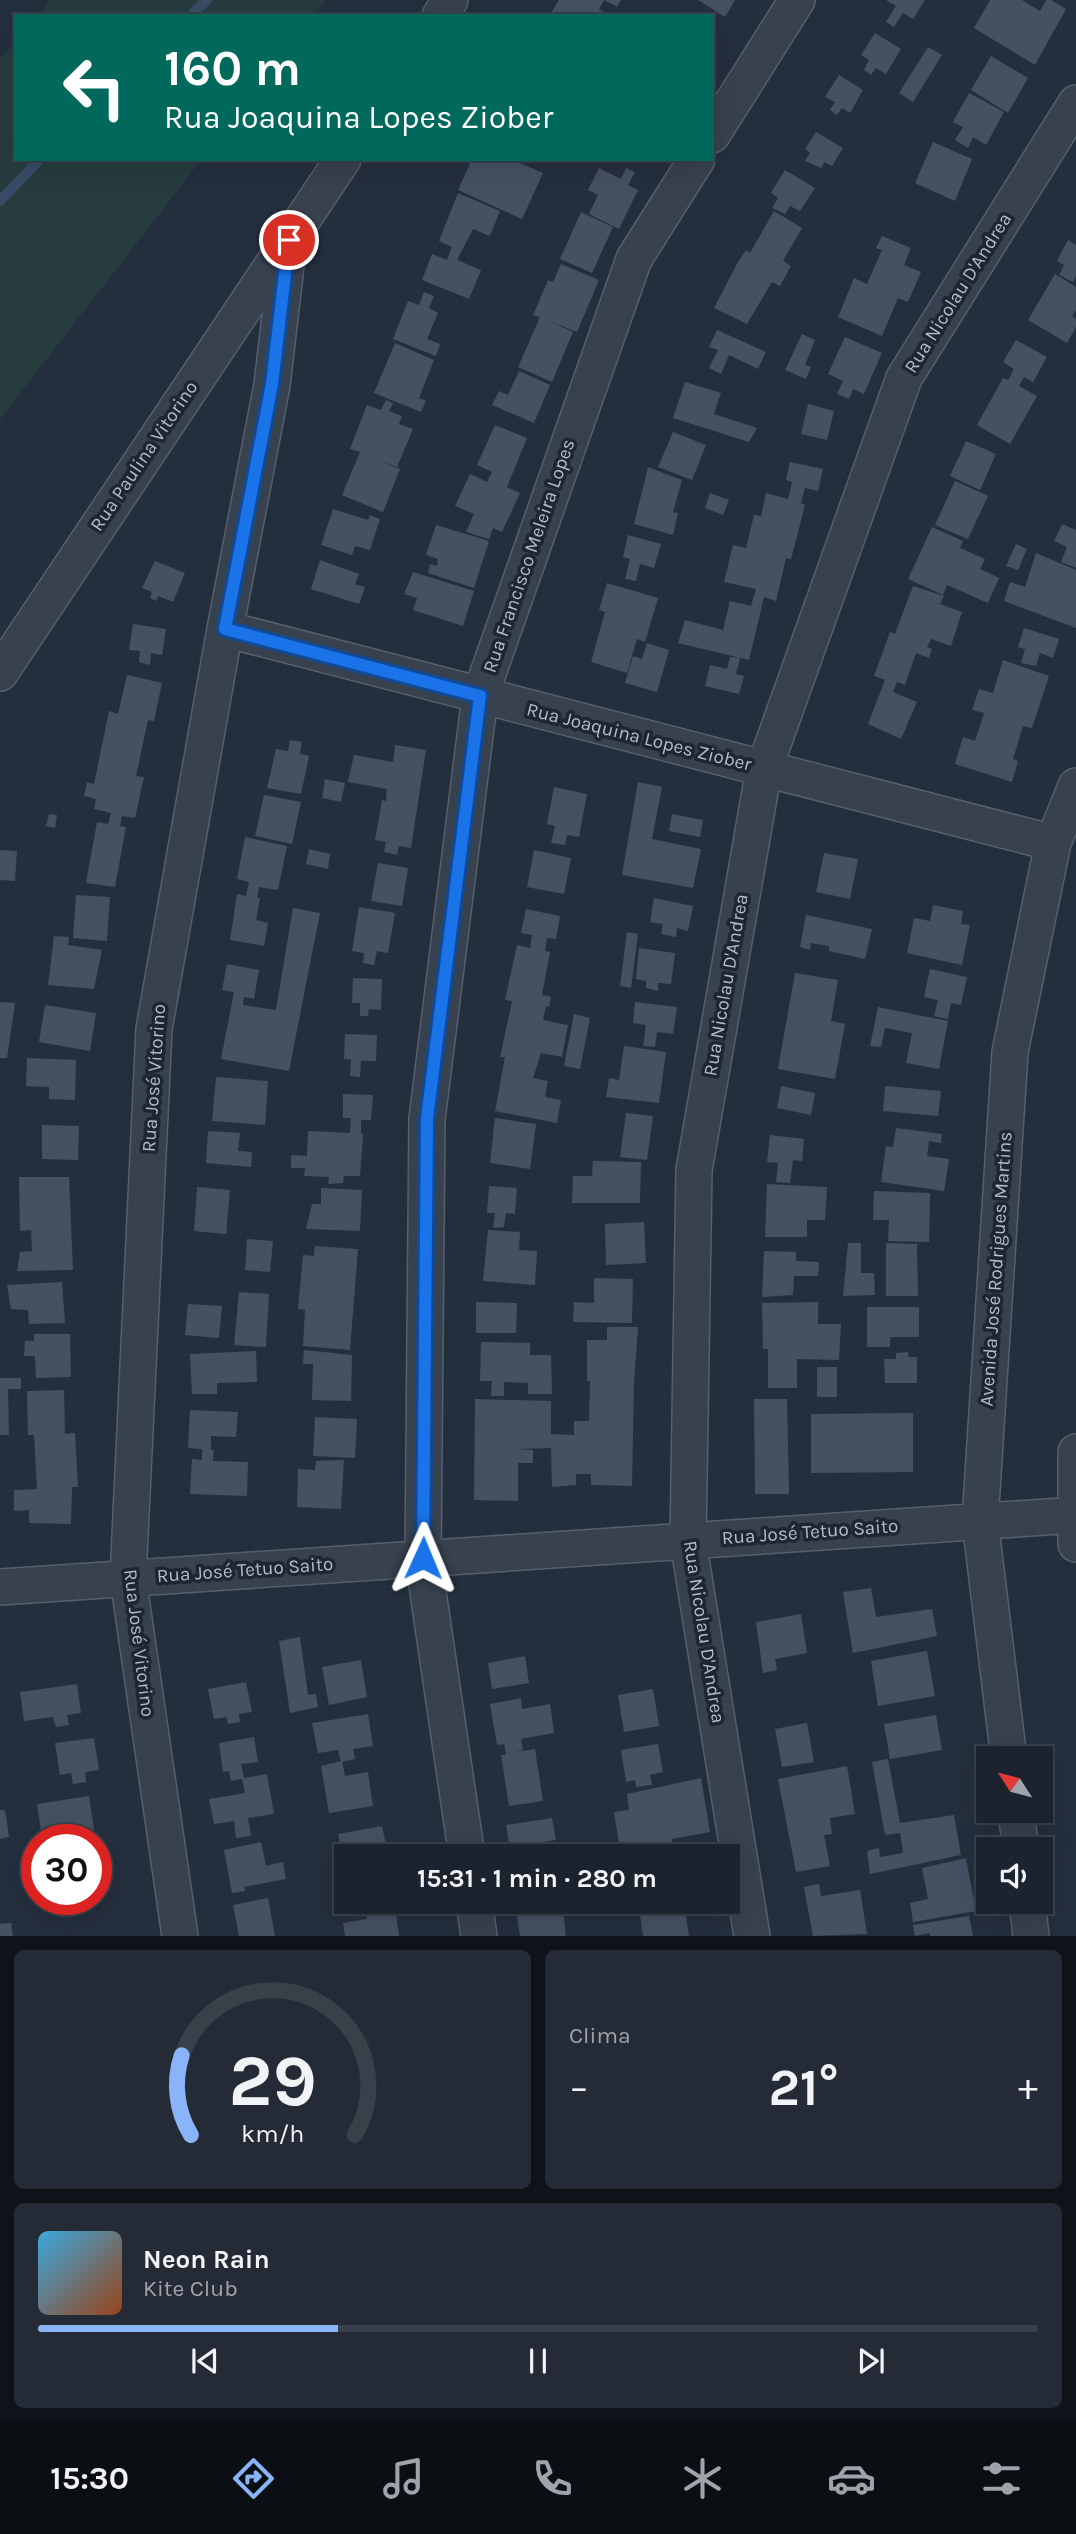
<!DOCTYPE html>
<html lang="pt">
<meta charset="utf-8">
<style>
:root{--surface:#1b232e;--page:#242b36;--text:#f1f3f6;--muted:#a0a4aa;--line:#39404a;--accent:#8ab4f8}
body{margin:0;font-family:Karla,sans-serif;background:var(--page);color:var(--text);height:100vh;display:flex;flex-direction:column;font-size:26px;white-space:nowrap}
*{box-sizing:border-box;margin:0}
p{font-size:23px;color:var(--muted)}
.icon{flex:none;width:38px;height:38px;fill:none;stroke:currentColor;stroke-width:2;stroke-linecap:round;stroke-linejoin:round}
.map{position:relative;height:1936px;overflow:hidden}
.side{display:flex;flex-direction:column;gap:14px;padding:14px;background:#0f1319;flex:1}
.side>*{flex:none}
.banner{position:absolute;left:14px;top:14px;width:700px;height:147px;border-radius:0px;box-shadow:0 7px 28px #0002,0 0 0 2px var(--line);background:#00695c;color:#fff;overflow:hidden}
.needle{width:46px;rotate:306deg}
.fabs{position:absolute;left:976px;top:1746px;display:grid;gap:14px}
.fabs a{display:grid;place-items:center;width:77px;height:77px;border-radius:0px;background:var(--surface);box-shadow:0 7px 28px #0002,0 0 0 2px var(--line);font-size:35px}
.speed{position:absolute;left:21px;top:1824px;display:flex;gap:14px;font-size:35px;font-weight:700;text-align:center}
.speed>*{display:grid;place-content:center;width:91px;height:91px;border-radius:50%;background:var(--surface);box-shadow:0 7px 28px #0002,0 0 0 2px var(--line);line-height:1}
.speed .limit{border:10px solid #d22;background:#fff;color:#111}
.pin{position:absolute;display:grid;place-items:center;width:60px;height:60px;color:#fff;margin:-30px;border:4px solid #fff;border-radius:50%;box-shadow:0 2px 7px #0007}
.me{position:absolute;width:77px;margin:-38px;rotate:1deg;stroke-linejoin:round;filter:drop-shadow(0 0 5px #0008)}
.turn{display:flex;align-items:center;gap:24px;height:147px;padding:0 35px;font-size:32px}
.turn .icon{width:91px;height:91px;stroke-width:2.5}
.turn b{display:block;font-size:49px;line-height:60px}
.big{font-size:52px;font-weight:700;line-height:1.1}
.side .tile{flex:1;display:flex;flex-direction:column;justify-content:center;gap:10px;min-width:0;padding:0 24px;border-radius:10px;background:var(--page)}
.side .dial{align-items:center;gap:0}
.dial svg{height:182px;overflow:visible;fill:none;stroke:var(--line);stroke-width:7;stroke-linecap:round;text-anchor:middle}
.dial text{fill:var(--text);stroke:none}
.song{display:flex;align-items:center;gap:21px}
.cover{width:84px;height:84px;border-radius:10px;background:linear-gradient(135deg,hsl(200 70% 55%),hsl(20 70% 35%))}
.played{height:7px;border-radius:4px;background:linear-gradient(90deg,var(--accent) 30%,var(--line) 30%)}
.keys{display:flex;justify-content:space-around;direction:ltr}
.heat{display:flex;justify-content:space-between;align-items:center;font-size:38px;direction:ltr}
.side .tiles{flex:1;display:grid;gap:14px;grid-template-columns:1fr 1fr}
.tile:last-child{grid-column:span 2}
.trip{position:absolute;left:334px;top:1844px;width:406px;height:70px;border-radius:0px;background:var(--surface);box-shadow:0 7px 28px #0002,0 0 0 2px var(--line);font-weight:700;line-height:70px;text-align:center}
.tabs{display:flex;height:112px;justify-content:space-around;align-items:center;background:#0b0e12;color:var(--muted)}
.tabs .icon{width:49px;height:49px}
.tabs .on{color:var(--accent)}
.tabs b{font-size:32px;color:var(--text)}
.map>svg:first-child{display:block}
.green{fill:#263c3f}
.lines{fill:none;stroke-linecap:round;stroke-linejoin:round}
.stream{stroke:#394c67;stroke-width:10}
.building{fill:#455162}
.minor-casing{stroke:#565f6c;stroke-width:38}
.minor{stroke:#38414e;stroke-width:35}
.route-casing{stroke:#114b97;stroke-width:18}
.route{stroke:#1a73e8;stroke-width:12}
.labels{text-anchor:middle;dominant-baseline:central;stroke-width:7;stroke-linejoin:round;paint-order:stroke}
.street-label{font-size:19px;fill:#b4bcc9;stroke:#1d2633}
</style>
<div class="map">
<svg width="1076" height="1936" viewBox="0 0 1076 1936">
<rect width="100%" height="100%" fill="#242f3e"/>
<path class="green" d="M50 0H326L314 16H37Z
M16 41V159H202L0 419V59Z"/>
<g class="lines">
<path class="stream" d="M190 16 207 0
M0 201 40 159"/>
</g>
<path class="building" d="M559 0H621L617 7 604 0 599 9 610 16H549Z
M698 0H735L725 17Z
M886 0H925L913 19 903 13 894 27 886 22 896 6Z
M990 0H1022L1040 11 1046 0H1051L1066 9 1035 65 974 28Z
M875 33 901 49 886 74 876 68 871 75 864 70 869 60 861 55Z
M928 47 942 55 913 102 899 93Z
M991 56 1028 78 1008 113 971 90Z
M839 75 863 90 850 113 842 108 837 115 830 110 835 102 825 97Z
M969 93 1004 112 986 145 973 137 968 148 955 140 963 127 953 122Z
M816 132 843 148 832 166 825 162 821 168 805 161 810 153 805 149Z
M933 142 972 159 955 201 915 183Z
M472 159H521L520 163 543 173 522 219 458 190Z
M599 168 621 179 626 168 635 172 628 185 638 190 619 229 589 214 598 195 588 190Z
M785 170 815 188 800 211 790 206 785 214 772 208 778 198 771 193Z
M458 193 500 211 490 236 473 229 457 260 481 270 469 299 422 280 432 254 447 260 452 247 439 241Z
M774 211 802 228 783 261 791 266 780 286 772 282 747 324 714 308 738 262 746 250 750 253Z
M581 212 613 227 592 273 560 259Z
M882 236 911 248 904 265 921 272 908 302 898 298 882 336 838 317 854 278 867 284 882 250 876 248Z
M1068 240 1076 245V276L1073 282 1059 275 1064 265 1057 261Z
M561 264 599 280 577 332 549 321 573 332 552 382 518 367 540 317 533 315 548 280 553 282Z
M1055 274 1076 287V310L1072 316 1076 319V327L1067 343 1028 320Z
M424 292 434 296 429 308 438 313 427 339 440 344 436 356 393 339 408 301 419 305Z
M717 330 766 352 758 369 729 355 721 374 709 368 718 350 709 347Z
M802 334 815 340 805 365 811 367 806 379 785 370Z
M845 337 882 353 864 394 853 389 849 399 837 394 843 381 828 374Z
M1016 340 1047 357 1033 382 1024 377 1019 386 1037 396 1010 444 977 425 1003 378 1008 380 1014 369 1003 362Z
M395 343 434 360 419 398 426 401 421 412 374 393Z
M519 371 550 385 534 423 492 405 499 391 508 395Z
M685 382 721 393 714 414 757 428 749 442 673 418Z
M386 400 393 403 389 411 402 416 399 424 413 429 397 467 374 459 400 469 383 512 342 495 360 452 350 449 367 405 381 410Z
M808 404 834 411 827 440 801 434Z
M495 425 527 438 507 487 520 493 502 532 493 528 489 539 466 532 474 514 455 506 470 474 487 482 492 472 477 465Z
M673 432 706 445 692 480 658 467Z
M966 441 996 454 980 490 950 476Z
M790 462 823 469 818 491 805 488 801 503 805 505 791 559 786 558 776 601 764 597 749 660 678 643 685 620 723 630 730 601 751 606 756 589 724 582 733 545 746 548 754 515 761 516 766 493 788 499 792 482 786 480Z
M648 467 682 480 673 512 678 513 673 535 634 524Z
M955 481 988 496 968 539 935 525Z
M710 493 729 500 723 515 705 508Z
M333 509 368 520 370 515 380 519 370 550 355 546 352 555 321 545Z
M1062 524 1076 530V568L1061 562 1067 547 1054 541Z
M436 525 489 541 474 588 428 573 430 564 437 566 438 559 426 555Z
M932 527 963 541 960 548 985 559 980 569 999 578 988 603 947 585 943 595 908 579Z
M628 535 661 544 654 568 640 564 636 581 625 579 630 559 623 557Z
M1016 544 1027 549 1018 570 1006 566Z
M1036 553 1076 570V628L1004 601 1010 582 1025 587Z
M320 560 359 574 355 584 365 587 359 604 311 589Z
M155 561 185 573 173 602 158 596 156 601 150 598 152 592 142 588Z
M413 572 474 591 463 626 413 610 417 598 404 594Z
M607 583 658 598 645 642 637 639 627 673 591 662 605 612 599 610Z
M913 586 944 596 940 604 962 612 951 646 931 639 927 647 932 649 929 658 916 653 905 685 897 682 893 692 917 702 901 739 868 724 885 680 874 676 890 632 895 634Z
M133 624 166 629 162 655 151 653 150 665 139 662 140 651 129 650Z
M1024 628 1059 639 1053 658 1040 653 1036 666 1021 663 1025 649 1018 647Z
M647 643 669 650 657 692 625 683 633 656 642 659Z
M730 657 740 658 736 674 744 676 739 694 705 686 710 665 727 669Z
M1003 660 1049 676 1032 728 1023 726 1013 759 1018 761 1012 782 955 764 963 737 975 741 984 713 972 710 979 689 993 693Z
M127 675 162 683 154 721 148 720 136 776 144 777 135 818 122 816 120 826 126 827 115 887 86 883 97 822 108 824 111 813 94 809 96 799 84 796 87 782 94 784 109 711 118 714Z
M290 740 302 742 300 754 309 756 301 794 267 788 276 749 288 751Z
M395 745 426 750 411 848 399 846 397 855 384 852 386 842 375 840 382 800 386 801 387 789 348 782 354 755 393 762Z
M325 779 345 783 341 802 322 798Z
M638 782 662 787 652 839 701 849 693 888 622 875Z
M554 787 587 794 579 837 567 835 565 845 551 843 555 826 547 824Z
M264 795 301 802 292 844 255 836Z
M49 814 57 815 55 828 46 826Z
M672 814 703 820 700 837 669 831Z
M245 837 287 846 278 890 259 887 257 898H260L256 920 268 923 264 946 230 940 237 894 246 896 249 882 237 879Z
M309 849 330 854 328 869 306 864Z
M0 850 17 851 15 881 0 880Z
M534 850 571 858 564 894 527 887Z
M824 853 858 859 850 899 816 892Z
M378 863 408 868 402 906 371 901Z
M76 895 110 897 107 941 73 938Z
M654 898 693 906 688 931 677 928 676 937 661 934 663 924 650 922Z
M933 905 963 911 961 924 970 925 962 965 907 953 914 918 930 921Z
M359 907 395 913 388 953 377 951 374 965 363 963 364 953 352 951Z
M293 908 320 913 289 1071 221 1059 234 992 222 990 227 964 259 970 254 999 244 997 243 1005 276 1010Z
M526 909 560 916 556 939 547 938 545 951 550 952 542 995 551 997 549 1007 546 1006 543 1020 568 1025 562 1057 541 1053 533 1078 548 1081 545 1097 561 1100 557 1123 495 1111 505 1057H500L512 1001 505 1000 517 945 530 948 532 935 521 933Z
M806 915 872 929 865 959 829 951V946L811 943 810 950 800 947Z
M627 932 638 934 631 988 620 986Z
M54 936 69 937 68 945 102 950 94 989 48 985Z
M639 948 675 953 671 984 658 983V991L646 988V981L636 979Z
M930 969 967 977 961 1005 951 1003 948 1019 934 1016 938 1000 924 997Z
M795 973 838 980 831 1021 845 1024 835 1079 778 1069Z
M353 978 382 979 381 1010 369 1009 368 1016H360V1003H352Z
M0 1002 15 1003 7 1058H0Z
M635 1002 677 1007 673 1034 657 1032 655 1047 643 1046 646 1025 633 1023Z
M45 1005 96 1013 90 1051 39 1042Z
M878 1007 948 1021 939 1069 906 1063 912 1033 885 1028 881 1047 870 1046Z
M574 1014 590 1018 580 1069 564 1066Z
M345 1034 377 1035 376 1061H361L360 1077 350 1076 351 1059H344Z
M624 1046 666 1052 659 1103 606 1097 609 1078 619 1080Z
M27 1058 76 1060 75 1100 49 1099V1087L26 1086Z
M216 1077 268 1081 265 1125 212 1121Z
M781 1086 815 1093 811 1115 777 1108Z
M885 1086 941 1091 938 1116 883 1111Z
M343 1094 373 1095 371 1120H361V1134H363L360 1176H344L343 1183 328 1184 329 1177 304 1176 305 1168H291V1155L307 1156 308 1131 350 1133 351 1118H343Z
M626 1113 653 1116 647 1160 620 1157Z
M495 1118 536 1124 530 1169 490 1163Z
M42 1125 79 1126 78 1160 42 1159Z
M896 1128 942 1134 941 1143 929 1141 927 1156 949 1159 944 1191 881 1182 886 1146 893 1147Z
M208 1131 240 1133 238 1151 252 1152 251 1167 206 1163Z
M770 1135 804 1139 802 1161 793 1160 790 1183 776 1182 778 1163 767 1162Z
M593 1161 641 1162 640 1203H572L573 1176H592Z
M19 1177H69L73 1270 17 1271 20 1252 32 1251 31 1230 20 1231Z
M767 1184 827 1187 825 1220H807V1237H765Z
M489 1186 517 1188 515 1214 506 1213 504 1227 493 1228 495 1213H487Z
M197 1187 230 1190 226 1234 194 1231Z
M321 1188 362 1190 360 1231 306 1229 312 1204H321Z
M874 1191 930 1193 929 1242 888 1241 889 1220H873Z
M644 1222 646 1263 606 1265 605 1224Z
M488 1230 520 1232 519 1250 537 1251 535 1285 483 1281Z
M247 1239 273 1241 270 1272 245 1270Z
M848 1243H861V1273H874L875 1295 843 1296Z
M886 1243 917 1244 918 1296H886Z
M315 1246 358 1249 350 1350 303 1346 305 1310 298 1309 303 1255 314 1256Z
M764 1251 796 1252V1261L819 1262 818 1276H794L793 1295 762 1297Z
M594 1278 633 1279 632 1323 573 1322 574 1302 594 1303Z
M62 1282 65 1323 29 1324 28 1310 11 1309 7 1285Z
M239 1292 269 1294 266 1347 234 1345Z
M476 1302 517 1303 516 1333H476Z
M818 1302V1324H841L839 1360 797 1359V1388H768V1349H763L762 1303Z
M188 1304 222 1306 219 1338 185 1335Z
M867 1307H919V1337H890V1347H867Z
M607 1327H638L634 1382 632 1486 591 1485V1474H576V1485L552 1487 551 1448 516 1449 533 1450V1463H518V1501L474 1500 475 1399 551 1401V1434L574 1435V1421H589L590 1381H587V1340H607Z
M34 1334H70L71 1377 36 1378 35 1356H24L25 1341H34Z
M481 1342 530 1343V1355H551L552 1394H528V1383L504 1382V1396H491L492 1381H480Z
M304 1350 352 1355 351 1401 312 1400 313 1364H303Z
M256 1351 257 1382 217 1383V1394H192L190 1354Z
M908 1352 909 1357H917V1383H885L884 1359H896V1353Z
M817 1367H837V1397H817Z
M0 1378H21V1389H8L9 1435H0Z
M64 1390 65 1434 75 1433 78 1487H72L71 1524 29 1523V1510L14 1511V1490L37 1489 34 1435H28L27 1391Z
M754 1399H787L789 1494H755Z
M190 1410 238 1412 236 1437 211 1436V1450H214L213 1461 248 1462 247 1496 190 1494 192 1459 202 1460V1449L188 1448Z
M913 1413V1472L811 1473V1414Z
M315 1417 357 1419 355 1458 313 1456Z
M344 1460 341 1509 297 1507 298 1469 315 1470 316 1461Z
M871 1588 876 1617 932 1609 937 1636 853 1653 843 1592Z
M801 1614 807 1653 775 1659 777 1670 763 1673 756 1622Z
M300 1637 308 1695 316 1694 318 1707 290 1713 279 1641Z
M927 1651 935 1696 878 1706 871 1661Z
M525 1656 529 1683 492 1689 488 1663Z
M361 1660 367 1697 329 1705 322 1667Z
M246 1682 252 1712 239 1714 240 1722 228 1724 227 1717 214 1719 208 1689Z
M77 1684 81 1713 67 1715 69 1725 56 1727 53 1717 24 1721 20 1692Z
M653 1689 659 1726 624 1732 618 1695Z
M521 1698 522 1709 550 1704 554 1733 521 1739 523 1750 515 1752 535 1749 543 1801 509 1806 501 1755H506L504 1744 497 1745 490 1704Z
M368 1714 373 1746 353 1749 355 1759 341 1762 338 1750 318 1753 312 1723Z
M936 1715 942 1750 890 1759 884 1724Z
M807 1723 814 1762 782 1767 775 1729Z
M254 1737 258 1762 241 1764 244 1778 267 1774 274 1814 248 1818 251 1836 236 1838 234 1821 214 1824 209 1799 245 1793 242 1779 231 1781 229 1771 223 1772 219 1743Z
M94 1738 99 1770 85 1772 86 1782 73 1784 71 1773 60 1775 55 1743Z
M658 1744 663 1772 650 1775 652 1785 636 1787 635 1780 626 1782 621 1750Z
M888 1759 900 1823 954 1815 961 1855 870 1874 867 1851 879 1848 880 1857 903 1853 900 1833 885 1835 872 1762Z
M342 1761 345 1776 368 1772 373 1806 329 1813 321 1766Z
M847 1766 855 1814 830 1818 832 1834 824 1835 830 1866 796 1872 778 1779Z
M701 1778 710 1832 672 1839 675 1857H621L614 1812 629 1810 627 1794Z
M89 1796 94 1830 42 1838 37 1804Z
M0 1810H5L9 1837 0 1839Z
M552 1818 556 1840 544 1842 546 1856 511 1857 506 1825Z
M382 1826 388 1854 346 1857V1862L344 1863 338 1834Z
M261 1842 266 1866 283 1862 286 1879 244 1887 245 1891 232 1893 224 1850Z
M107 1849 110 1891 96 1893V1851Z
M966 1858 976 1911 913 1922 910 1903 928 1899 922 1868Z
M819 1884 821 1896 860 1890 867 1934 813 1936 804 1887Z
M268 1898 275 1936H239L233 1905Z
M364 1902H399L401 1912 396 1913 399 1936H345L343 1923 367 1919Z
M515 1902H562L566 1936H520Z
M685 1908 689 1936H643L640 1915Z
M969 1916 973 1936H930V1933L915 1936 913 1925Z
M11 1923 13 1936H0V1924Z"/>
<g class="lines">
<g class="minor-casing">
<path id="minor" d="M440 16 450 0
M712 135 797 0
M225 629 1053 843
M0 673 286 245
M1076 1452V1544
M0 1587 1076 1515
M1009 1759 980 1521 1010 1052 1053 843 1076 786
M1016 1811 1021 1850
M467 1857 423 1558 427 1119 480 696 634 259 697 159
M474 1902 479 1936
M1027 1902 1031 1936
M180 1936 128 1578 154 1029 225 629 272 385 289 240 343 159
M752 1936 688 1541 694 1170 764 769 904 378 1076 103"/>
</g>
<use href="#minor" class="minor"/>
</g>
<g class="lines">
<g class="route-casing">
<path id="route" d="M289 240 272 384 225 629 480 696 427 1119 423 1558"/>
</g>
<use href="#route" class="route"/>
</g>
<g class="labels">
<g class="street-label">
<text transform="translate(958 293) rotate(-58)">Rua Nicolau D'Andrea</text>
<text transform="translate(144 456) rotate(-56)">Rua Paulina Vitorino</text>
<text transform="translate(529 556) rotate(-71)">Rua Francisco Meleira Lopes</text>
<text transform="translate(639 737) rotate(14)">Rua Joaquina Lopes Ziober</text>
<text transform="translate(726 985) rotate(-80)">Rua Nicolau D'Andrea</text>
<text transform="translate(154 1078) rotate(-86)">Rua José Vitorino</text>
<text transform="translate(996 1269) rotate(-86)">Avenida José Rodrigues Martins</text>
<text transform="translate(810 1532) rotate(-4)">Rua José Tetuo Saito</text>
<text transform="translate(245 1570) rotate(-4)">Rua José Tetuo Saito</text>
<text transform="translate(704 1632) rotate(81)">Rua Nicolau D'Andrea</text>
<text transform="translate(139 1643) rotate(83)">Rua José Vitorino</text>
</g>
</g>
</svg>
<div class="fabs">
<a><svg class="needle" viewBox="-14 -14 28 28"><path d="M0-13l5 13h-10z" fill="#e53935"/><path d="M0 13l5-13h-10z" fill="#a0a4aa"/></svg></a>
<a><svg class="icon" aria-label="sound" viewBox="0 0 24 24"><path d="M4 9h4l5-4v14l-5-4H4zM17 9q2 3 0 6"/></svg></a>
</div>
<div class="speed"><div class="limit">30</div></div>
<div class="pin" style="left:289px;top:240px;background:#d93025"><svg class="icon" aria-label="arrive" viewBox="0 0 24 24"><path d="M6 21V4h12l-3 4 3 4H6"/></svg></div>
<svg class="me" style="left:423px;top:1558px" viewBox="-20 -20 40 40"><path d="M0-17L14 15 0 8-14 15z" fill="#1a73e8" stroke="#fff" stroke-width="4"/></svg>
<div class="trip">15:31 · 1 min · 280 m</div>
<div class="banner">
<div class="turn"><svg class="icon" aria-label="left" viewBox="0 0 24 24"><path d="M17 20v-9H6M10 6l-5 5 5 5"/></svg><div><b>160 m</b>Rua Joaquina Lopes Ziober</div></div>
</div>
</div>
<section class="side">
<div class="tiles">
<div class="tile dial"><svg viewBox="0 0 100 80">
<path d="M14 69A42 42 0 1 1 86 69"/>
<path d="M14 69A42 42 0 0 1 10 34" stroke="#8ab4f8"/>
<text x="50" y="56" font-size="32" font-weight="700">29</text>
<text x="50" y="72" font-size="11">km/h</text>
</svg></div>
<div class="tile"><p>Clima</p>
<div class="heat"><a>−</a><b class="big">21°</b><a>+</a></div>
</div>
<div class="tile">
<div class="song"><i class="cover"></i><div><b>Neon Rain</b><p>Kite Club</p></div></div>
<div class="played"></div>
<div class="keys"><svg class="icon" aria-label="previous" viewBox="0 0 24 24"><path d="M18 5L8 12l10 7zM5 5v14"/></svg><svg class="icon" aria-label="pause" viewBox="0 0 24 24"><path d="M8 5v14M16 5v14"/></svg><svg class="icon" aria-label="next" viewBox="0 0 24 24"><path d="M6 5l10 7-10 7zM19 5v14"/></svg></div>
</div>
</div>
</section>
<nav class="tabs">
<b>15:30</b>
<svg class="icon on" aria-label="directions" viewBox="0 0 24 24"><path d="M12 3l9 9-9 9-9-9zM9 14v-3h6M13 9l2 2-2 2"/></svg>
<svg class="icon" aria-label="music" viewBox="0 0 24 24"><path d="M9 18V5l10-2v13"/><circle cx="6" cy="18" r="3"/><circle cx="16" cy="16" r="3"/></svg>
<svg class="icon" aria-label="phone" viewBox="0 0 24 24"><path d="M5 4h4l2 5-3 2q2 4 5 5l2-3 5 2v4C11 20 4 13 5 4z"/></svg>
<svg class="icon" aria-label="climate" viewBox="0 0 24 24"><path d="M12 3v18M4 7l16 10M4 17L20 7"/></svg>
<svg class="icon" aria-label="car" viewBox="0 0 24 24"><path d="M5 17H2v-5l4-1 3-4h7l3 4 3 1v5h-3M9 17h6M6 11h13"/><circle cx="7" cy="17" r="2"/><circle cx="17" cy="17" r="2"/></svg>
<svg class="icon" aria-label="filters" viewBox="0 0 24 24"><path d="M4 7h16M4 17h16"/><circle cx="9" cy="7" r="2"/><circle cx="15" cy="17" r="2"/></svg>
</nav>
